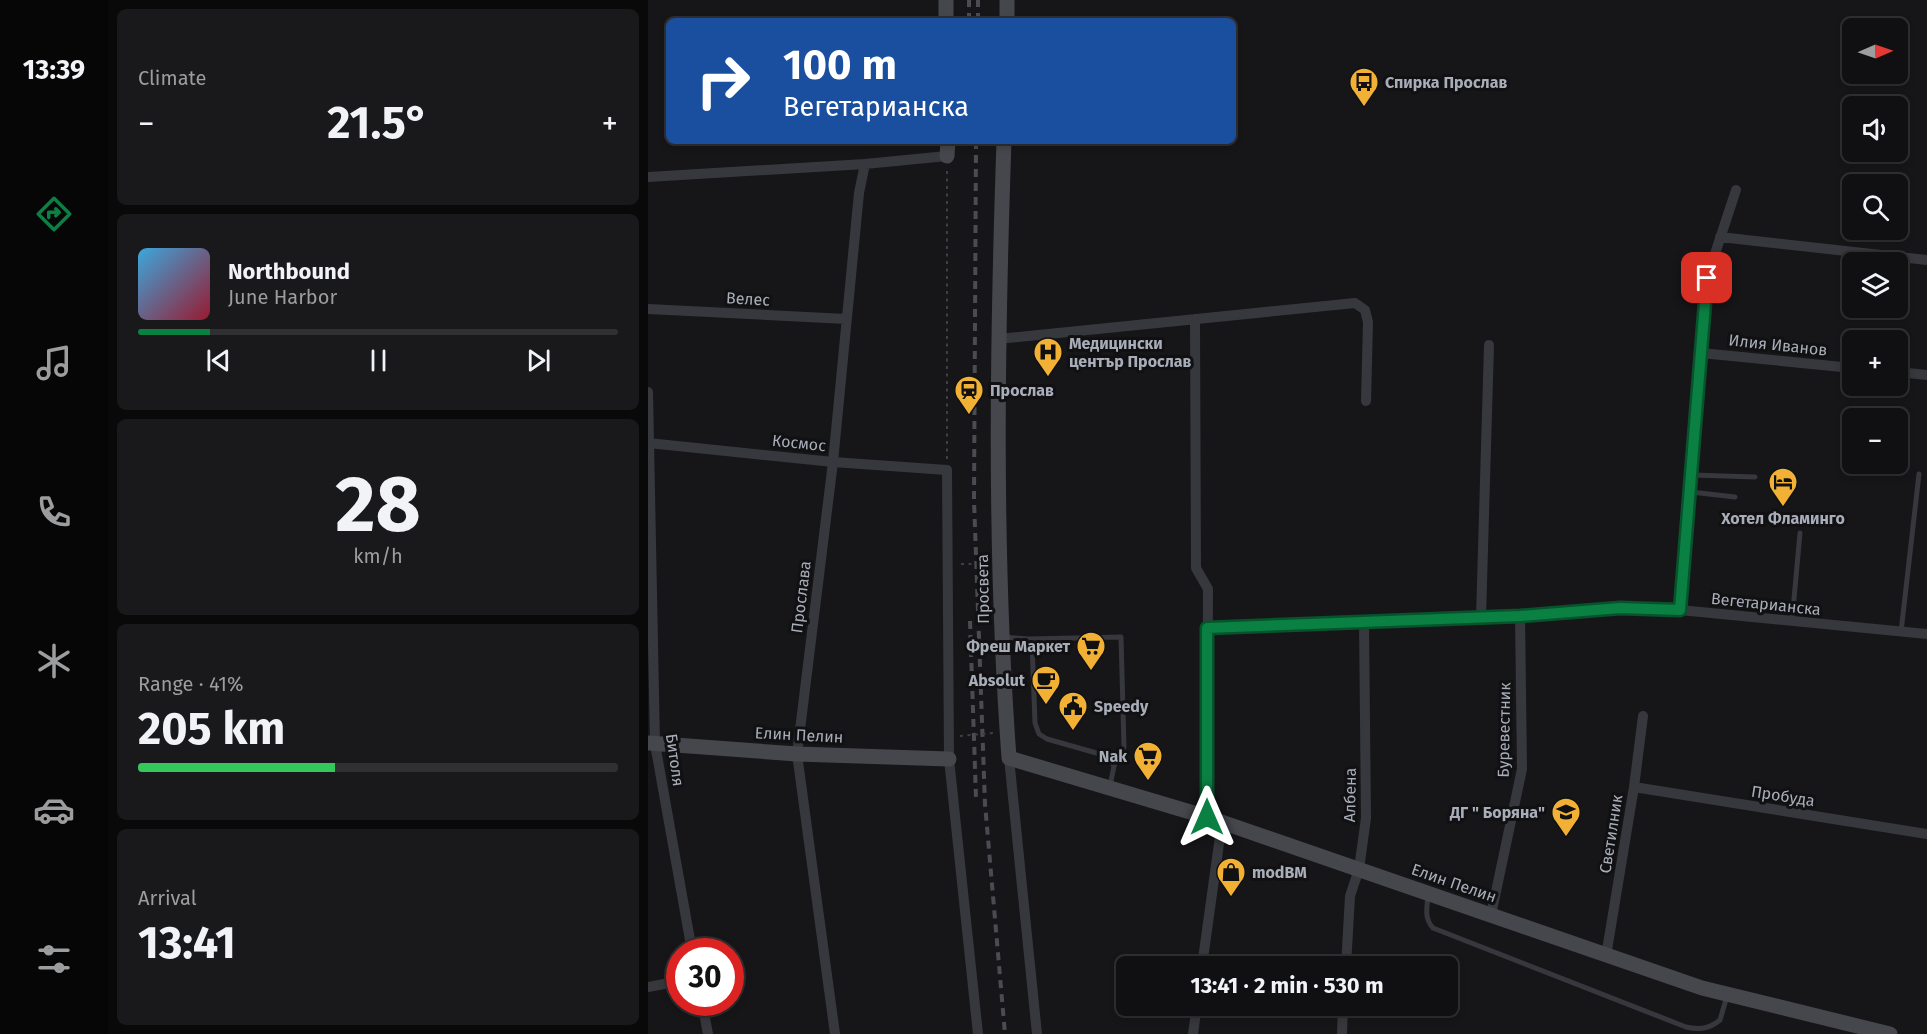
<!DOCTYPE html>
<meta charset="utf-8">
<style>
:root{--surface:#101012;--page:#19191b;--text:#f1f3f6;--muted:#9c9d9f;--line:#303032;--accent:#0b8043}
body{margin:0;font-family:"Fira Sans",sans-serif;background:var(--page);color:var(--text);height:100vh;display:flex;flex-direction:column;font-size:22px;white-space:nowrap}
*{box-sizing:border-box;margin:0}
p{font-size:20px;color:var(--muted)}
.icon{flex:none;width:33px;height:33px;fill:none;stroke:currentColor;stroke-width:2;stroke-linecap:round;stroke-linejoin:round}
.map{position:relative;flex:1;overflow:hidden}
.panel{display:flex;flex-direction:column;gap:9px;padding:9px;background:#09090a;width:540px}
.panel>*{flex:none}
.banner{position:absolute;left:18px;top:18px;width:570px;height:126px;border-radius:9px;box-shadow:0 3px 9px #0003,0 0 0 2px var(--line);background:#1a4fa0;color:#fff;overflow:hidden}
.needle{width:39px;rotate:88deg}
.tools{position:absolute;left:1194px;top:18px;display:grid;gap:12px}
.tools a{display:grid;place-items:center;width:66px;height:66px;border-radius:9px;background:var(--surface);box-shadow:0 3px 9px #0003,0 0 0 2px var(--line);font-size:30px}
.speed{position:absolute;left:18px;top:938px;display:flex;gap:12px;font-size:30px;font-weight:700;text-align:center}
.speed>*{display:grid;place-content:center;width:78px;height:78px;border-radius:50%;background:var(--surface);box-shadow:0 3px 9px #0003,0 0 0 2px var(--line);line-height:1}
.speed .limit{border:9px solid #d22;background:#fff;color:#111}
.pin{position:absolute;display:grid;place-items:center;width:51px;height:51px;color:#fff;margin:-26px;border-radius:12px;box-shadow:0 3px 9px #0006}
.me{position:absolute;width:66px;margin:-33px;rotate:0deg;stroke-linejoin:round;filter:drop-shadow(0 0 4px #0008)}
.turn{display:flex;align-items:center;gap:21px;height:126px;padding:0 18px;font-size:27px}
.turn .icon{width:78px;height:78px;stroke-width:2.5}
.turn b{display:block;font-size:42px;line-height:51px}
.big{font-size:45px;font-weight:700;line-height:1.1}
.panel .widget{flex:1;display:flex;flex-direction:column;justify-content:center;gap:9px;min-width:0;padding:0 21px;border-radius:9px;background:var(--page)}
.panel .dial{align-items:center;gap:0}
.dial b{font-size:78px;line-height:1}
.song{display:flex;align-items:center;gap:18px}
.cover{width:72px;height:72px;border-radius:9px;background:linear-gradient(135deg,hsl(200 70% 55%),hsl(350 70% 35%))}
.played{height:6px;border-radius:3px;background:linear-gradient(90deg,var(--accent) 15%,var(--line) 15%)}
.keys{display:flex;justify-content:space-around;direction:ltr}
.heat{display:flex;justify-content:space-between;align-items:center;font-size:33px;direction:ltr}
.charge{height:9px;border-radius:4px;background:linear-gradient(90deg,#34c759 41%,var(--line) 0)}
.trip{position:absolute;left:468px;top:956px;width:342px;height:60px;border-radius:9px;background:var(--surface);box-shadow:0 3px 9px #0003,0 0 0 2px var(--line);font-weight:700;line-height:60px;text-align:center}
main{display:flex;flex:1;min-height:0}
.dock{display:flex;flex-direction:column;width:108px;justify-content:space-around;align-items:center;background:#060607;color:var(--muted)}
.dock .icon{width:42px;height:42px}
.dock .active{color:var(--accent)}
.dock b{font-size:27px;color:var(--text)}
.map>svg:first-child{display:block}
.lines{fill:none;stroke-linecap:round;stroke-linejoin:round}
.path{stroke:#3d3f44;stroke-width:2;stroke-dasharray:3 4.5;stroke-linecap:butt}
.lane{stroke:#37383d;stroke-width:5}
.street{stroke:#37383d;stroke-width:10}
.secondary{stroke:#45474d;stroke-width:15}
.rail{stroke:#4a4c52;stroke-width:4;stroke-dasharray:8 6;stroke-linecap:butt}
.path-bridge{stroke:#3d3f44;stroke-width:2;stroke-dasharray:3 4.5;stroke-linecap:butt}
.route-casing{stroke:#07532c;stroke-width:15}
.route{stroke:#0b8043;stroke-width:10}
.labels{text-anchor:middle;dominant-baseline:central;stroke-width:6;stroke-linejoin:round;paint-order:stroke}
.poi-label{font-size:16px;font-weight:bold;fill:#a8adb8;stroke:#111113;text-anchor:start}
.street-label{font-size:16px;fill:#a8adb8;stroke:#111113}
</style>
<main>
<nav class="dock">
<b>13:39</b>
<svg class="icon active" aria-label="directions" viewBox="0 0 24 24"><path d="M12 3l9 9-9 9-9-9zM9 14v-3h6M13 9l2 2-2 2"/></svg>
<svg class="icon" aria-label="music" viewBox="0 0 24 24"><path d="M9 18V5l10-2v13"/><circle cx="6" cy="18" r="3"/><circle cx="16" cy="16" r="3"/></svg>
<svg class="icon" aria-label="phone" viewBox="0 0 24 24"><path d="M5 4h4l2 5-3 2q2 4 5 5l2-3 5 2v4C11 20 4 13 5 4z"/></svg>
<svg class="icon" aria-label="climate" viewBox="0 0 24 24"><path d="M12 3v18M4 7l16 10M4 17L20 7"/></svg>
<svg class="icon" aria-label="car" viewBox="0 0 24 24"><path d="M5 17H2v-5l4-1 3-4h7l3 4 3 1v5h-3M9 17h6M6 11h13"/><circle cx="7" cy="17" r="2"/><circle cx="17" cy="17" r="2"/></svg>
<svg class="icon" aria-label="filters" viewBox="0 0 24 24"><path d="M4 7h16M4 17h16"/><circle cx="9" cy="7" r="2"/><circle cx="15" cy="17" r="2"/></svg>
</nav>
<section class="panel">
<div class="widget"><p>Climate</p>
<div class="heat"><a>−</a><b class="big">21.5°</b><a>+</a></div>
</div>
<div class="widget">
<div class="song"><i class="cover"></i><div><b>Northbound</b><p>June Harbor</p></div></div>
<div class="played"></div>
<div class="keys"><svg class="icon" aria-label="previous" viewBox="0 0 24 24"><path d="M18 5L8 12l10 7zM5 5v14"/></svg><svg class="icon" aria-label="pause" viewBox="0 0 24 24"><path d="M8 5v14M16 5v14"/></svg><svg class="icon" aria-label="next" viewBox="0 0 24 24"><path d="M6 5l10 7-10 7zM19 5v14"/></svg></div>
</div>
<div class="widget dial"><b>28</b><p>km/h</p></div>
<div class="widget"><p>Range · 41%</p><b class="big">205 km</b><div class="charge"></div></div>
<div class="widget"><p>Arrival</p><b class="big">13:41</b></div>
</section>
<div class="map">
<svg width="1279" height="1034" viewBox="0 0 1279 1034">
<rect width="100%" height="100%" fill="#161618"/>
<g class="lines">
<path class="path" d="M299 459V171
M313 564H332
M395 694 405 696"/>
<path class="lane" d="M1044 475 1107 477
M1043 492 1087 497
M1144 621 1152 533
M1253 632 1271 474
M356 637 380 639 384 642 387 723 391 734 399 739 459 756 466 766 462 786
M380 639 473 637 476 747 466 766
M780 895C779 908 776 918 785 928L1038 1027C1051 1030 1061 1029 1072 1020L1079 996"/>
<path class="street" d="M0 177 217 164 299 156
M1072 237 1279 260
M0 309 198 319
M547 319 548 568 560 589 559 817
M350 339 707 303 717 310 720 322 718 401
M1053 353 1204 368
M1250 372 1279 375
M0 392 7 744 44 951
M0 443 185 462 299 470 301 759 330 1034
M1032 610 1059 278 1088 190
M833 617 841 345
M559 628 872 616 973 608 1032 610 1279 634
M361 758 389 1034
M986 787 1279 834
M843 915 874 769 872 616
M958 956 986 787 995 716
M554 966 574 822
M698 966 702 896 711 869 718 818 716 623
M0 987 32 981
M54 1002 60 1034
M187 1034 149 754 185 462 211 193 217 164
M545 1034 549 1005
M694 1034 695 1005"/>
<path class="secondary" d="M298 0V21
M359 21V0
M356 141C349 346 346 553 361 758L559 817 1054 988 1242 1034
M299 156 300 141
M0 743 149 754 301 759"/>
<path class="rail" d="M321 21V0
M330 21V0
M328 141 326 500 337 804 357 1034
M322 621 328 798"/>
<path class="path-bridge" d="M312 736 345 733"/>
</g>
<g class="lines">
<g class="route-casing">
<path id="route" d="M559 817V628L872 616 972 608 1032 610 1059 278"/>
</g>
<use href="#route" class="route"/>
</g>
<defs>
<g id="bus-pin" transform="scale(1.5)"><path d="M0 17L-7.5 6A9.5 9.5 0 1 1 7.5 6Z" fill="#f2b134" stroke="#111113"/><path d="M-5-6H5V4H4V6H2V4H-2V6H-4V4H-5ZM-3.5-4V0h7V-4ZM-3.5 1.2v1.5H-2V1.2ZM2 1.2v1.5H3.5V1.2Z" fill="#111"/></g>
<g id="hospital-pin" transform="scale(1.5)"><path d="M0 17L-7.5 6A9.5 9.5 0 1 1 7.5 6Z" fill="#f2b134" stroke="#111113"/><path d="M-5-5h3v3.5h4V-5h3V5h-3V1.5h-4V5h-3Z" fill="#111"/></g>
<g id="station-pin" transform="scale(1.5)"><path d="M0 17L-7.5 6A9.5 9.5 0 1 1 7.5 6Z" fill="#f2b134" stroke="#111113"/><path d="M-3-6H3Q5-6 5-4V2Q5 4 3 4L4.5 6H3L1.5 4h-3L-3 6H-4.5L-3 4Q-5 4-5 2V-4Q-5-6-3-6ZM-3.5-4v3h7v-3ZM-3.5 1v1.5H-2V1ZM2 1v1.5H3.5V1Z" fill="#111"/></g>
<g id="hotel-pin" transform="scale(1.5)"><path d="M0 17L-7.5 6A9.5 9.5 0 1 1 7.5 6Z" fill="#f2b134" stroke="#111113"/><path d="M-6-4.5h1.5V1H6V5H4.5V3h-9V5H-6ZM-4 0a1.8 1.8 0 1 1 3.6 0ZM.5 0V-2.5h3Q6-2.5 6 0Z" fill="#111"/></g>
<g id="supermarket-pin" transform="scale(1.5)"><path d="M0 17L-7.5 6A9.5 9.5 0 1 1 7.5 6Z" fill="#f2b134" stroke="#111113"/><path d="M-6-5.5h2.5l.6 2H6L4.5 2H-2.5L-4.4-4H-6ZM-1.5 3.2a1.3 1.3 0 1 0 .1 0ZM3 3.2a1.3 1.3 0 1 0 .1 0Z" fill="#111"/></g>
<g id="cafe-pin" transform="scale(1.5)"><path d="M0 17L-7.5 6A9.5 9.5 0 1 1 7.5 6Z" fill="#f2b134" stroke="#111113"/><path d="M-5.5-4.5H6V0H3Q3 3.5 0 3.5H-2.5Q-5.5 3.5-5.5 0ZM3-3.2v2h1.7v-2ZM-6 4.5H4V6H-6Z" fill="#111"/></g>
<g id="civic-pin" transform="scale(1.5)"><path d="M0 17L-7.5 6A9.5 9.5 0 1 1 7.5 6Z" fill="#f2b134" stroke="#111113"/><path d="M-.6-6.5H3V-4.5H.6V-3L4-1V1h2V6H-6V1h2V-1L-.6-3ZM-1.2 2.5V6h2.4V2.5Z" fill="#111"/></g>
<g id="school-pin" transform="scale(1.5)"><path d="M0 17L-7.5 6A9.5 9.5 0 1 1 7.5 6Z" fill="#f2b134" stroke="#111113"/><path d="M0-5L7-2L0 1L-7-2ZM-4 1L0 2.5L4 1V4Q0 6-4 4Z" fill="#111"/></g>
<g id="shop-pin" transform="scale(1.5)"><path d="M0 17L-7.5 6A9.5 9.5 0 1 1 7.5 6Z" fill="#f2b134" stroke="#111113"/><path d="M-5-2.5h2.3a2.7 3.5 0 0 1 5.4 0H5L5.5 6h-11ZM-1.5-2.5h3a1.5 2.3 0 0 0-3 0Z" fill="#111"/></g>
</defs>
<g fill-rule="evenodd">
<use href="#bus-pin" x="716" y="82"/>
<use href="#hospital-pin" x="400" y="352"/>
<use href="#station-pin" x="321" y="390"/>
<use href="#hotel-pin" x="1135" y="482"/>
<use href="#supermarket-pin" x="443" y="646"/>
<use href="#cafe-pin" x="398" y="680"/>
<use href="#civic-pin" x="425" y="706"/>
<use href="#supermarket-pin" x="500" y="756"/>
<use href="#school-pin" x="918" y="812"/>
<use href="#shop-pin" x="583" y="872"/>
</g>
<g class="labels">
<g class="poi-label">
<text x="737" y="82">Спирка Прослав</text>
<text x="421" y="343">Медицински<tspan x="421" dy="18">център Прослав</tspan></text>
<text x="342" y="390">Прослав</text>
<text x="1135" y="518" text-anchor="middle">Хотел Фламинго</text>
<text x="422" y="646" text-anchor="end">Фреш Маркет</text>
<text x="377" y="680" text-anchor="end">Absolut</text>
<text x="446" y="706">Speedy</text>
<text x="479" y="756" text-anchor="end">Nak</text>
<text x="897" y="812" text-anchor="end">ДГ " Боряна"</text>
<text x="604" y="872">modBM</text>
</g>
<g class="street-label">
<text transform="translate(100 299) rotate(3)">Велес</text>
<text transform="translate(1130 345) rotate(6)">Илия Иванов</text>
<text transform="translate(151 443) rotate(6)">Космос</text>
<text transform="translate(335 589) rotate(-91)">Просвета</text>
<text transform="translate(153 597) rotate(-83)">Прослава</text>
<text transform="translate(1118 604) rotate(6)">Вегетарианска</text>
<text transform="translate(856 730) rotate(-89)">Буревестник</text>
<text transform="translate(151 735) rotate(3)">Елин Пелин</text>
<text transform="translate(27 760) rotate(82)">Битоля</text>
<text transform="translate(702 795) rotate(-89)">Албена</text>
<text transform="translate(1135 796) rotate(9)">Пробуда</text>
<text transform="translate(963 834) rotate(-81)">Светилник</text>
<text transform="translate(806 883) rotate(19)">Елин Пелин</text>
</g>
</g>
</svg>
<div class="tools">
<a><svg class="needle" viewBox="-14 -14 28 28"><path d="M0-13l5 13h-10z" fill="#e53935"/><path d="M0 13l5-13h-10z" fill="#9c9d9f"/></svg></a>
<a><svg class="icon" aria-label="sound" viewBox="0 0 24 24"><path d="M4 9h4l5-4v14l-5-4H4zM17 9q2 3 0 6"/></svg></a>
<a><svg class="icon" aria-label="search" viewBox="0 0 24 24"><circle cx="10" cy="10" r="6"/><path d="M15 15l6 6"/></svg></a>
<a><svg class="icon" aria-label="layers" viewBox="0 0 24 24"><path d="M12 4l9 5-9 5-9-5zM3 14l9 5 9-5"/></svg></a>
<a>+</a>
<a>−</a>
</div>
<div class="speed"><div class="limit">30</div></div>
<div class="pin" style="left:1059px;top:278px;background:#d93025"><svg class="icon" aria-label="arrive" viewBox="0 0 24 24"><path d="M6 21V4h12l-3 4 3 4H6"/></svg></div>
<svg class="me" style="left:559px;top:817px" viewBox="-20 -20 40 40"><path d="M0-17L14 15 0 8-14 15z" fill="#0b8043" stroke="#fff" stroke-width="4"/></svg>
<div class="trip">13:41 · 2 min · 530 m</div>
<div class="banner">
<div class="turn"><svg class="icon" aria-label="right" viewBox="0 0 24 24"><path d="M7 20v-9h11M14 6l5 5-5 5"/></svg><div><b>100 m</b>Вегетарианска</div></div>
</div>
</div>
</main>
